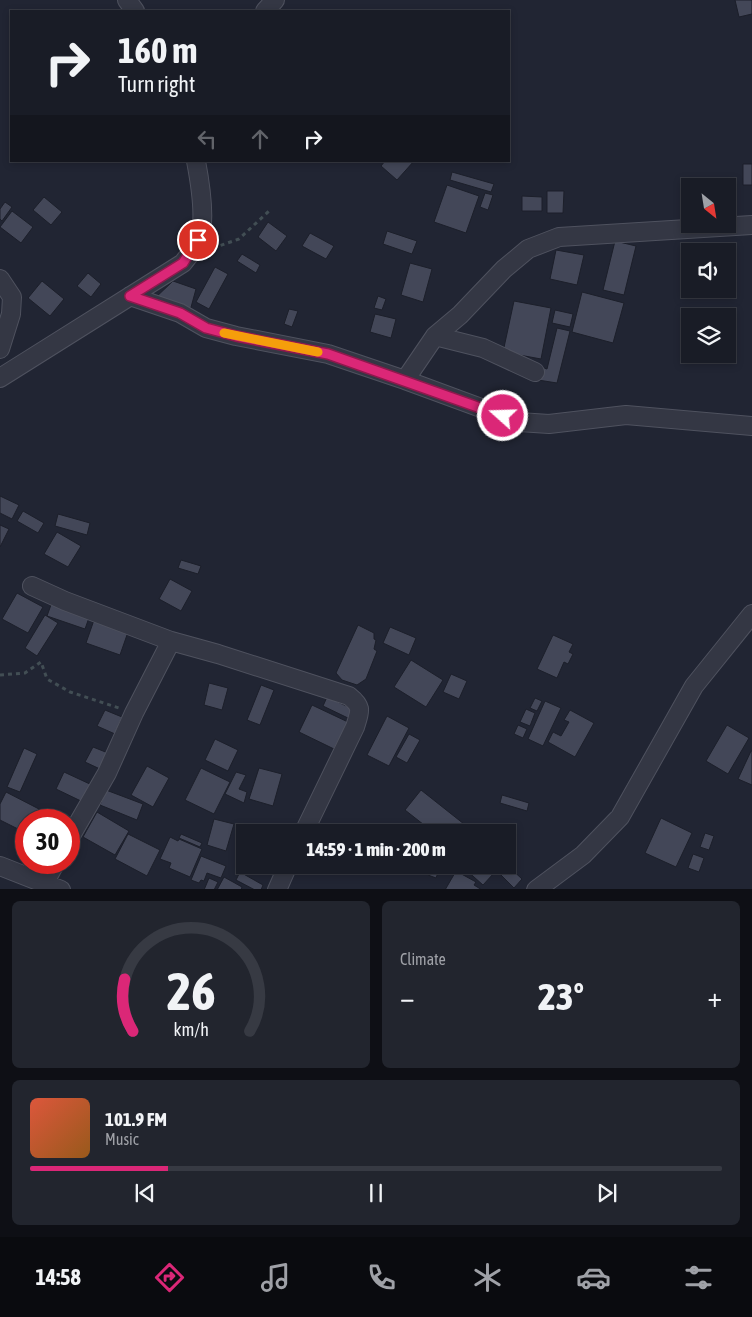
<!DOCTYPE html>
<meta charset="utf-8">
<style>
:root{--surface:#191c26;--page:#22252e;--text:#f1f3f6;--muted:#9fa1a7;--line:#373a43;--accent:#db2777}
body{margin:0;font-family:"Asap Condensed",sans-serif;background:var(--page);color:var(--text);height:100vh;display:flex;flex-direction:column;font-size:19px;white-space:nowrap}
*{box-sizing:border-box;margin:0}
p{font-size:16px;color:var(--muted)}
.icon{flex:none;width:28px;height:28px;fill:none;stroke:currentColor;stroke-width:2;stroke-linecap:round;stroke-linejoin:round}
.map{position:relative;height:889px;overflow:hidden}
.details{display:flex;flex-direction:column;gap:12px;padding:12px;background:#0e0f15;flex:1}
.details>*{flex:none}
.hud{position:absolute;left:10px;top:10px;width:500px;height:152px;border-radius:0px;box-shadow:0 2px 8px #0003,0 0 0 1px var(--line);background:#191c26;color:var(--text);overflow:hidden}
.needle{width:32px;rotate:150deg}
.tools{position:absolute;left:681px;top:178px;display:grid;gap:10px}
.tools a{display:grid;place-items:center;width:55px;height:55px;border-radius:0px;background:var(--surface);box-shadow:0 2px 8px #0003,0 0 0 1px var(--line);font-size:25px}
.speed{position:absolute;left:15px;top:809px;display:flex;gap:10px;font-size:25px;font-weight:700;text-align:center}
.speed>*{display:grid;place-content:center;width:65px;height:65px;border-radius:50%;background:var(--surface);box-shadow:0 2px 8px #0003,0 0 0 1px var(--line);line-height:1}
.speed .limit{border:8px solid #d22;background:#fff;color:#111}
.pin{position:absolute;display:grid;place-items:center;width:42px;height:42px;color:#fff;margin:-21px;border:2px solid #fff;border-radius:50%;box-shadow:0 1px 5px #0007}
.me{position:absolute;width:55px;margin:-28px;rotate:290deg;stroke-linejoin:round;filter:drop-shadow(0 0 4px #0008)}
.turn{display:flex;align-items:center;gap:18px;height:105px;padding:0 25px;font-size:22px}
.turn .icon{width:65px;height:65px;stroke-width:2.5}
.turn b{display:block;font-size:35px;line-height:42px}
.lanes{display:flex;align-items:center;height:48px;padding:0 25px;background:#0003;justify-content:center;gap:25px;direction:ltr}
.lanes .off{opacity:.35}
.big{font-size:38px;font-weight:800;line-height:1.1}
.details .widget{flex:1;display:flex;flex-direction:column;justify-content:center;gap:8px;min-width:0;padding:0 18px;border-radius:8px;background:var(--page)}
.details .dial{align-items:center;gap:0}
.dial svg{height:130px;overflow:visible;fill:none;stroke:var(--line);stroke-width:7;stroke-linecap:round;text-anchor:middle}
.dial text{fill:var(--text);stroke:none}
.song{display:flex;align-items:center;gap:15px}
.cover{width:60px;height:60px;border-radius:8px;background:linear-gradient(135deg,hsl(10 70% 55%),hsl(30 70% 35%))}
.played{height:5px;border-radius:2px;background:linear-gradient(90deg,var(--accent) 20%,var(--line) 20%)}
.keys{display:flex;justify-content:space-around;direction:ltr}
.heat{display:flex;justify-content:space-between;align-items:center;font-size:28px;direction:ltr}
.details .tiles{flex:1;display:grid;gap:12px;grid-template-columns:1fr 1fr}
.widget:last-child{grid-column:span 2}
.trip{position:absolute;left:236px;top:824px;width:280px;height:50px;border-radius:0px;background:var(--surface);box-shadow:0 2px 8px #0003,0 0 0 1px var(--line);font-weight:800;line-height:50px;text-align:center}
.tabs{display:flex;height:80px;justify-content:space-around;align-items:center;background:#0a0b0f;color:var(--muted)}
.tabs .icon{width:35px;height:35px}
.tabs .selected{color:var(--accent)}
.tabs b{font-size:22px;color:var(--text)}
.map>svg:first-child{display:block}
.building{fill:#434758;stroke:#1c1f2a}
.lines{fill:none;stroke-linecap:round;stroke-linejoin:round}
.street-casing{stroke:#4f525f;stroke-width:20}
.path{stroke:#424e54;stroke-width:3;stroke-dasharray:4 4;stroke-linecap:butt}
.street{stroke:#343744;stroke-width:18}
.route-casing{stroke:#8e194d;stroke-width:12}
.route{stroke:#db2777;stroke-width:9}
.slow{stroke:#f59e0b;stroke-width:9}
</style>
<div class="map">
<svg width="752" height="890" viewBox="0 0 752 890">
<rect width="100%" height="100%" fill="#212533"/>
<path class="building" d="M735 0H752V14L739 17Z
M385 161H414L397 180 381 166Z
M743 164H752V185H743Z
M452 172 494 184 491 192 450 180Z
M447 185 479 196 466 233 434 222Z
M547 191H564L563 213H547Z
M485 193 493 195 488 210 480 207Z
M522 196 542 197V211H522Z
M44 197 62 212 51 225 33 210Z
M5 202 12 207 2 221 0 219V209Z
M12 211 33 227 21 243 0 227Z
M268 222 287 236 276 251 258 237Z
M387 231 417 241 412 254 383 244Z
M310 233 334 246 326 259 302 246Z
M615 241 636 246 624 295 603 290Z
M556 250 584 255 577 285 550 279Z
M242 254 260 265 256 273 237 261Z
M410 263 432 269 423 302 401 295Z
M215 267 228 274 209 309 196 302Z
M88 273 101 284 91 297 77 286Z
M42 281 64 299 50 316 28 298Z
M173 281 196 289 190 311 153 300Z
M582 292 624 303 613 343 572 332Z
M378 296 386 299 382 310 374 308Z
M514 301 551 308 541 359 503 352Z
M289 309 298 311 292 327 284 324Z
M555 310 573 314 570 327 552 323Z
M375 314 396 319 391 338 370 332Z
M557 328 570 331 557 383 538 380 541 367 547 369Z
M0 496 19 505 12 519 0 513Z
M23 511 44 523 38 533 17 521Z
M58 514 90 523 87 535 55 526Z
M0 525 9 529 0 547Z
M57 532 81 546 68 567 44 554Z
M181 560 201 566 198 574 178 568Z
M170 579 192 591 181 611 159 599Z
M17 593 43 607 28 633 2 619Z
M52 602 90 615 85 629 47 616Z
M45 615 58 623 37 656 25 648Z
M94 620 128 632 120 655 86 643Z
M358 625 374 633V639L376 640 374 649 377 651 366 679 357 685 342 680 336 673Z
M390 627 416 638 409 655 383 643Z
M553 635 573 644 569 652 573 654 568 664 564 662 557 678 537 669Z
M411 660 443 680 426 707 394 687Z
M451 674 467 681 459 699 443 692Z
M209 683 228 688 222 710 204 705Z
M261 685 274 690 260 725 247 720Z
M327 697 355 710 350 719 323 706Z
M535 698 542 701 537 711 530 708Z
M545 701 561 708 543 746 528 739Z
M312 705 348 722 334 749 299 732Z
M526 709 535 713 530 726 520 722Z
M105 710 122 717 115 734 97 726Z
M570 710 594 723 575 757 548 742 553 732 561 736 569 722 564 720Z
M387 716 409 728 389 766 367 755Z
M518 725 527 729 523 738 514 734Z
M727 725 749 738 728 774 706 761Z
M409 734 420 740 407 763 396 757Z
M215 739 238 750 228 771 205 760Z
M93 747 108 753 100 769 85 762Z
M24 748 37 754 20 792 7 787Z
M751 751H752V785L738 779Z
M147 766 169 778 153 807 131 795Z
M201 768 230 782 214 814 185 800Z
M259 768 282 774 273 806 249 799Z
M64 772 92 785 83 802 56 789Z
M236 772 246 775 239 789 247 792 244 803 225 794Z
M106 790 143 804 137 820 100 805Z
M421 790 469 828 466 832H433L405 810Z
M6 792 39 809 33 820H26V833L0 820V804Z
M502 795 529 803 527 811 500 803Z
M97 812 129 831 115 855 83 837Z
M661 818 692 833 676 867 645 853Z
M214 819 234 824 226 851 207 845Z
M705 833 714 836 709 850 700 847Z
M128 834 160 850 147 876 115 859Z
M181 834 202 843 200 847 179 838Z
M170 837 178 841 179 839 202 849 190 877 169 868 171 863 160 859Z
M693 854 704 858 699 872 688 868Z
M201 856 226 866 221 878 207 873 204 881 201 880 199 883 191 880Z
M432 865H441L436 878 428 875Z
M468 865H485L494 873 483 885 465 869Z
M491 865H507L522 879 514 888Z
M456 871 476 882 474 885 482 890H445Z
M240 872 263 885 261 890H255L236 880Z
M224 877 242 887 241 890H217Z
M209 878 218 882 214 890H204Z"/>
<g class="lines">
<g class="street-casing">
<path id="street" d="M127 0 135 11
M265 11 275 0
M0 279 12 297 11 314 0 349
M130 296 180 313 206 328 236 336 328 354 405 380 435 336 460 315 504 269 528 249 559 237 752 225
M435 336 483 348 535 372
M0 378 183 263C188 256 196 248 199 240 206 221 200 182 196 161
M405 380 519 422 549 424 626 415 752 426
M32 586 65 601 171 641 218 654 349 696C363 707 360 711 355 727L304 832
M69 839 107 773 134 713 171 641
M0 866 61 890
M45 882 56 862
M277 890 288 865
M536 890 583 855 620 817 694 686 752 614"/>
</g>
<path class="path" d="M213 248 239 239 269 211
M0 675 25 673 41 662 47 679 70 692 119 708"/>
<use href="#street" class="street"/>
</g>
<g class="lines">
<g class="route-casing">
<path id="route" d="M198 240 183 263 130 296 180 313 206 328 236 336 328 354 503 416"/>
</g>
<use href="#route" class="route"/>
<path class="slow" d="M224 333 318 352"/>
</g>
</svg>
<div class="tools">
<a><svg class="needle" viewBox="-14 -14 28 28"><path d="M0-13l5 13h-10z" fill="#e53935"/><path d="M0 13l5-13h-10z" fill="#9fa1a7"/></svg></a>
<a><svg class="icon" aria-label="sound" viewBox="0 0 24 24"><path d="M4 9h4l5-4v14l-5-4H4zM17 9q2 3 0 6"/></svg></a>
<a><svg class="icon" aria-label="layers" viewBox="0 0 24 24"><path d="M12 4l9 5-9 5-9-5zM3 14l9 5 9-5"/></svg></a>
</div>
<div class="speed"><div class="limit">30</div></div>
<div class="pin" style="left:198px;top:240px;background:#d93025"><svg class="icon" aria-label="arrive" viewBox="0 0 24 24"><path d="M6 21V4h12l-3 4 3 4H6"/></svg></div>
<svg class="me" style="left:503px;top:416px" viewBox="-20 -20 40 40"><circle r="17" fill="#db2777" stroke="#fff" stroke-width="3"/><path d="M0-11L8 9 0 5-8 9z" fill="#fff"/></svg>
<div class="trip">14:59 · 1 min · 200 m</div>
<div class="hud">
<div class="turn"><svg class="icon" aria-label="right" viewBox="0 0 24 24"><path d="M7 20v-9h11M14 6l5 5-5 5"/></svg><div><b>160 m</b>Turn right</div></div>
<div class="lanes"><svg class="icon off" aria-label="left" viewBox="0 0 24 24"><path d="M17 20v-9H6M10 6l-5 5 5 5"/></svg><svg class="icon off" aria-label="ahead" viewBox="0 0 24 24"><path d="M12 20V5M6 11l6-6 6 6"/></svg><svg class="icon" aria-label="right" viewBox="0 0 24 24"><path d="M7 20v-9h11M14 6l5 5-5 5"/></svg></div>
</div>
</div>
<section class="details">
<div class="tiles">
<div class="widget dial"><svg viewBox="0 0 100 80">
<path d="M14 69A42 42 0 1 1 86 69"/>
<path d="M14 69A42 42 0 0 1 9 37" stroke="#db2777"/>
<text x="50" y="56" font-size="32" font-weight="700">26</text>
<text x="50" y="72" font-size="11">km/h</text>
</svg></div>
<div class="widget"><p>Climate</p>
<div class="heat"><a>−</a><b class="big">23°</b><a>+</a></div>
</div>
<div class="widget">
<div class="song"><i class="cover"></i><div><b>101.9 FM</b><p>Music</p></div></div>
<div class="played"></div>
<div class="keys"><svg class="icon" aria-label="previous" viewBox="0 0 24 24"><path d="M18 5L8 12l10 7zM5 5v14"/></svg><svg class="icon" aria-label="pause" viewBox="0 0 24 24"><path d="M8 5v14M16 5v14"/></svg><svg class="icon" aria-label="next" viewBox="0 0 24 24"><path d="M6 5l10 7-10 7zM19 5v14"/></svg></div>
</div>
</div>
</section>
<nav class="tabs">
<b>14:58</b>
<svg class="icon selected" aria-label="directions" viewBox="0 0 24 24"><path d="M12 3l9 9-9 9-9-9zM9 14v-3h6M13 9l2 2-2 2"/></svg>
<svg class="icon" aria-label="music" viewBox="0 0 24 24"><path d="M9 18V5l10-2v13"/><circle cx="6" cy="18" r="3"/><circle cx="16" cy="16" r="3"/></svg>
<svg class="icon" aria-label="phone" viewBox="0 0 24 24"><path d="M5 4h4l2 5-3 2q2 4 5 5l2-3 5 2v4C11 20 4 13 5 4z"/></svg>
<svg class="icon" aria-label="climate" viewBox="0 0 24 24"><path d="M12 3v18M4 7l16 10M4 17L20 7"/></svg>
<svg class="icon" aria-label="car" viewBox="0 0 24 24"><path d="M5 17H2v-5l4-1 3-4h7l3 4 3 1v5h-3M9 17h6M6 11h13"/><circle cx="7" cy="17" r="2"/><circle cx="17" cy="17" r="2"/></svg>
<svg class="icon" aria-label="filters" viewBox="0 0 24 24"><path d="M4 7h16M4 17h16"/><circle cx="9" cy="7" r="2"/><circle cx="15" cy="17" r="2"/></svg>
</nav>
